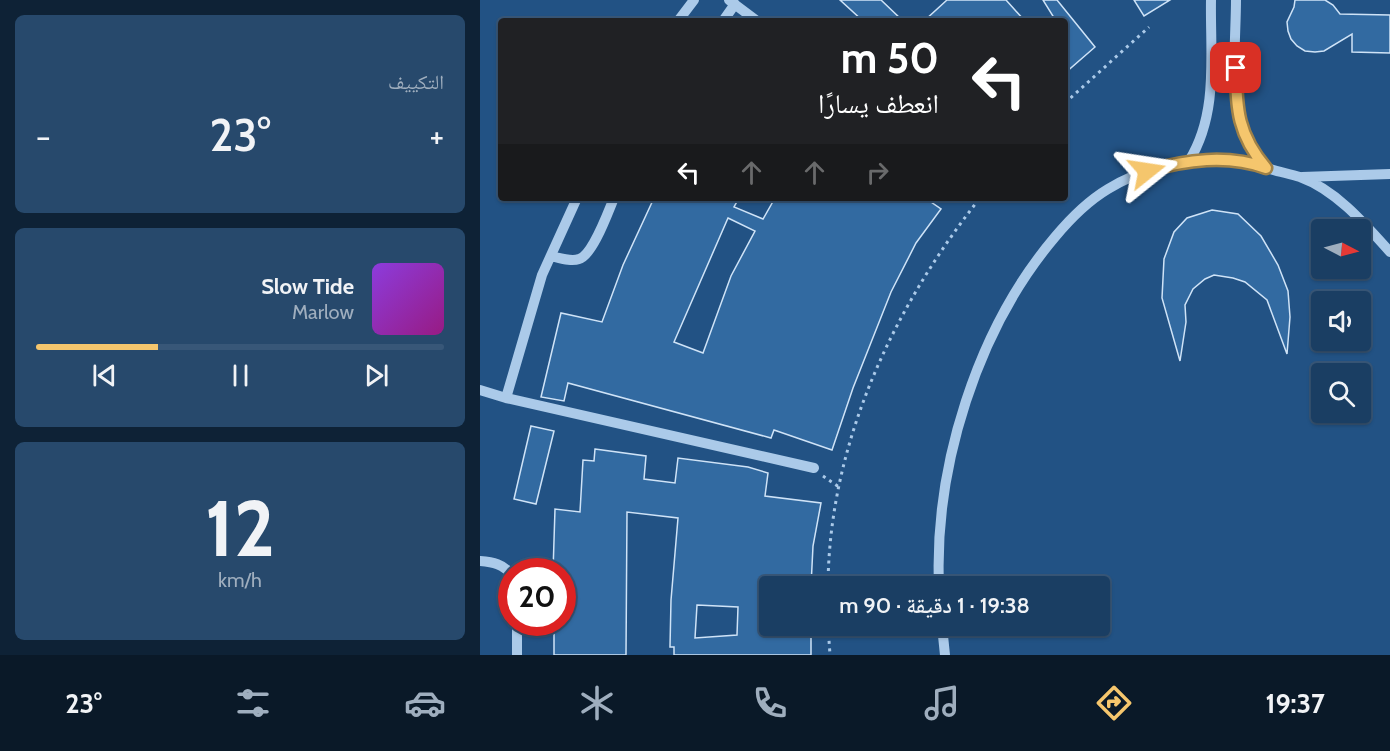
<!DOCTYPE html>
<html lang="ar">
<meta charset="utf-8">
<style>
:root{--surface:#1a3e63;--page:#27496c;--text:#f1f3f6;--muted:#9faebe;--line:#385778;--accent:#f5c66d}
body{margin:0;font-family:Cabin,"Noto Naskh Arabic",sans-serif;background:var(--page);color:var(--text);direction:rtl;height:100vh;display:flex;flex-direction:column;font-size:22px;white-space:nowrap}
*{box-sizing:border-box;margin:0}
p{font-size:20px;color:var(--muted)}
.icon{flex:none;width:33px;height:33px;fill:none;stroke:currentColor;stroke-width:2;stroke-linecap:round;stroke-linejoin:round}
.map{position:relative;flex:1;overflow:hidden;direction:ltr}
.details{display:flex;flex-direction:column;gap:15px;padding:15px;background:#0e2236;width:480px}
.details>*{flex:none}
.guide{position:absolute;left:18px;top:18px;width:570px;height:183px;border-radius:6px;box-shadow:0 2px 4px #0004,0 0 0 2px var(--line);direction:rtl;background:#202124;color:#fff;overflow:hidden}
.needle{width:39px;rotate:96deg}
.tools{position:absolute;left:831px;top:219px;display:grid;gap:12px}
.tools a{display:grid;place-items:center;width:60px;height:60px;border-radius:6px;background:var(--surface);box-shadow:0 2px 4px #0004,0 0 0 2px var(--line);font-size:30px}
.speed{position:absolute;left:18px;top:558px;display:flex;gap:12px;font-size:30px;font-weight:700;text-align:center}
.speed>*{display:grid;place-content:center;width:78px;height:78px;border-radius:50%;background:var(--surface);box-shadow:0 2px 4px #0004,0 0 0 2px var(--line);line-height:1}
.speed .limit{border:9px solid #d22;background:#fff;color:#111}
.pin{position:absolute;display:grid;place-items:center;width:51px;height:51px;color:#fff;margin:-26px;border-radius:12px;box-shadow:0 3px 9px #0006}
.me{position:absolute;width:66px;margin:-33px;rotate:75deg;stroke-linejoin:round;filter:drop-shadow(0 0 4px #0008)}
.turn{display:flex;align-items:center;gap:21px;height:126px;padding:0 30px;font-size:27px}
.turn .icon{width:78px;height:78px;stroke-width:2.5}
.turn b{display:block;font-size:42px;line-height:51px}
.lanes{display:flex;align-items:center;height:57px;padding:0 30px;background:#0003;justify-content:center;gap:30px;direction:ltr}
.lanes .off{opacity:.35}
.big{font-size:45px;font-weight:600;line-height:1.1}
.details .card{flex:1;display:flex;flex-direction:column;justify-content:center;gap:9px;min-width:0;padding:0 21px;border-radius:9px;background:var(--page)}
.details .dial{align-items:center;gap:0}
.dial b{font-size:78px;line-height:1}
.song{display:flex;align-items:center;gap:18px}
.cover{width:72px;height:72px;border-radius:9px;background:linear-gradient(135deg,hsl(270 70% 55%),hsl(310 70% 35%))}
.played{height:6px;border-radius:3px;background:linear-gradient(90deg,var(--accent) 30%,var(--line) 30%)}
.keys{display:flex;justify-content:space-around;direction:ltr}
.heat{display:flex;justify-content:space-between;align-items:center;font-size:33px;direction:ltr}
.trip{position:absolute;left:279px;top:576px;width:351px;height:60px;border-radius:6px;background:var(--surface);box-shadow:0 2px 4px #0004,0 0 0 2px var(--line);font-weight:600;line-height:60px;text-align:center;direction:rtl}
.dock{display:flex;height:96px;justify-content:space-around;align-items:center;background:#0a1928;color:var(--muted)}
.dock .icon{width:42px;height:42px}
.dock .selected{color:var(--accent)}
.dock b{font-size:27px;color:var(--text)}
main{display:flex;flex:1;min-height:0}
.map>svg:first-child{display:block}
.building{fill:#326aa1;stroke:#cfe3f7;stroke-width:1.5;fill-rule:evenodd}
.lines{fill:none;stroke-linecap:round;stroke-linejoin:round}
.path{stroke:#abcae9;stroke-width:3;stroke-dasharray:3 4.5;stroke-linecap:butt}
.minor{stroke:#abcae9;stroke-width:10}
.route-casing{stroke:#9f8147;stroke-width:15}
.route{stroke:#f5c66d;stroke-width:10}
</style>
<main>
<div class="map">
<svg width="910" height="655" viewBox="0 0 910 655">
<rect width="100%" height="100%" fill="#225284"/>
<path class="building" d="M360 0H401L423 21H383Z
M467 0H526L545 21H444Z
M563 0H577L615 47 585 73V21H576Z
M654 0H690L664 16Z
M815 0H845L853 5 860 14 910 15V53L872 52V34L844 51 835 52 825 51 817 46 811 39 808 31 807 22 814 7Z
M174 198H259L254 207 283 219 295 198H445L461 209 436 243 411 292 373 388 352 450 294 430 291 438 88 383 84 401 61 397 81 313 122 322 143 265ZM248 218 275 231 251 276 223 353 194 342Z
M732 210 758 214 781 236 798 265 808 291 810 317 807 354 787 300 765 282 753 278 734 275 725 279 713 289 705 305 706 322 700 361 682 298 684 259 694 232 707 218Z
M51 426 74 431 56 504 34 499Z
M115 449 166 456 164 479 195 483 198 458 268 467 288 473 285 496 341 503 333 546 331 586H290V626H331V655H194V647H190L191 600 198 518 147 512 146 655H74V622H82V572H73L75 509 100 512 103 460 114 461ZM217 605 258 607 257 635 215 638Z"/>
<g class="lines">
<path class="path" d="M585 103 669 27
M343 476 359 487
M348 586C349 444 413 308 500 198
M348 626 350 655"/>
<path class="minor" d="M249 0 277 21
M756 0C756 35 750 95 761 127 766 143 775 155 785 168
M198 21 214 0
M243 21 255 4
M709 161C739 113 730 54 731 0
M822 177 910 174
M71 256C80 258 91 262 99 259 113 255 128 212 134 198
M0 390 26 398 334 468
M26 398 62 275 97 198
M0 561C13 562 23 564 32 575
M459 586C454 467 497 329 575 237 590 219 608 201 628 189 659 170 696 161 732 160 753 160 770 163 790 169 800 172 810 174 820 177 856 190 885 224 910 252
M462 626 465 655
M37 655V622"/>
</g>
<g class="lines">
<g class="route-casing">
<path id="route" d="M667 171C706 160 747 154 786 168 758 135 756 109 756 68"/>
</g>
<use href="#route" class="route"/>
</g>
</svg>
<div class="tools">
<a><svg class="needle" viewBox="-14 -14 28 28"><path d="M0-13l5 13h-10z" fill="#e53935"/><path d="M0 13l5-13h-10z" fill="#9faebe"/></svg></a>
<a><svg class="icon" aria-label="sound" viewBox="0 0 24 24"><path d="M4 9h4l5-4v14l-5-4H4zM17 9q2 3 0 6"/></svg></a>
<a><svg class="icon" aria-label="search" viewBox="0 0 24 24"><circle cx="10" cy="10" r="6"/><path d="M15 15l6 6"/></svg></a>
</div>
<div class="speed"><div class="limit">20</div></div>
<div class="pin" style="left:756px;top:68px;background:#d93025"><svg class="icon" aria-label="arrive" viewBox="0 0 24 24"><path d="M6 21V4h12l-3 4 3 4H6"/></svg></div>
<svg class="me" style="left:667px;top:171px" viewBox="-20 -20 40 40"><path d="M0-17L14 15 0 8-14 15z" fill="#f5c66d" stroke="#fff" stroke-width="4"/></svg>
<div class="trip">19:38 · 1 دقيقة · 90 m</div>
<div class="guide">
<div class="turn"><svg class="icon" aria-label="left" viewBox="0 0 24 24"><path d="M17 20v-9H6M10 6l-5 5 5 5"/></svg><div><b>50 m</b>انعطف يسارًا</div></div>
<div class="lanes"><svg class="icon" aria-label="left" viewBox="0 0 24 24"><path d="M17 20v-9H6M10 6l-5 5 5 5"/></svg><svg class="icon off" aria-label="ahead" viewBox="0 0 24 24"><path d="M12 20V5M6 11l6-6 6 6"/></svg><svg class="icon off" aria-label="ahead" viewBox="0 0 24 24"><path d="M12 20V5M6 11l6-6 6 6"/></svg><svg class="icon off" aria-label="right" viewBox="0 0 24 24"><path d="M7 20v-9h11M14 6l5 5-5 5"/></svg></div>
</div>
</div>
<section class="details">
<div class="card"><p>التكييف</p>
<div class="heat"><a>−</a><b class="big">23°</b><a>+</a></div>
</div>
<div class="card">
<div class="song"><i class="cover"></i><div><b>Slow Tide</b><p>Marlow</p></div></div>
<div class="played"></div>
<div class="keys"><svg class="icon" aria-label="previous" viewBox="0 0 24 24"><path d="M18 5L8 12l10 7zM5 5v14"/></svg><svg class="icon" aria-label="pause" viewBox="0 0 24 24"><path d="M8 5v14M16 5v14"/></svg><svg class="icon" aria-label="next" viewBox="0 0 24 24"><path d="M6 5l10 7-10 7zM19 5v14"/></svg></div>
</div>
<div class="card dial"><b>12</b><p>km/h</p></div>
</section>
</main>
<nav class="dock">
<b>19:37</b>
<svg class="icon selected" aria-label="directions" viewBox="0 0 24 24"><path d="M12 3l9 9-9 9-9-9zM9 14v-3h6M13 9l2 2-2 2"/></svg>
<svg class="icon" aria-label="music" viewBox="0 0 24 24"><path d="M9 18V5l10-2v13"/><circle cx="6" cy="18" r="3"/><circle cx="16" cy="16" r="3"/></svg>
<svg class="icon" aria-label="phone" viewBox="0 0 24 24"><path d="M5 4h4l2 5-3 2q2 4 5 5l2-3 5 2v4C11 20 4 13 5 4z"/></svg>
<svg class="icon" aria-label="climate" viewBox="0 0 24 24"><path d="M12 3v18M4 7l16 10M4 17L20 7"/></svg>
<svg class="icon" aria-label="car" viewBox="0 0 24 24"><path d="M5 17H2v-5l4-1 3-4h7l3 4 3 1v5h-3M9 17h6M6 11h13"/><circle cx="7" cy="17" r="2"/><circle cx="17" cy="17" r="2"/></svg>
<svg class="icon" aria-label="filters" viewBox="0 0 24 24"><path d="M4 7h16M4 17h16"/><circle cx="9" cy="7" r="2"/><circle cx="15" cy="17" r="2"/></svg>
<b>23°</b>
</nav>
